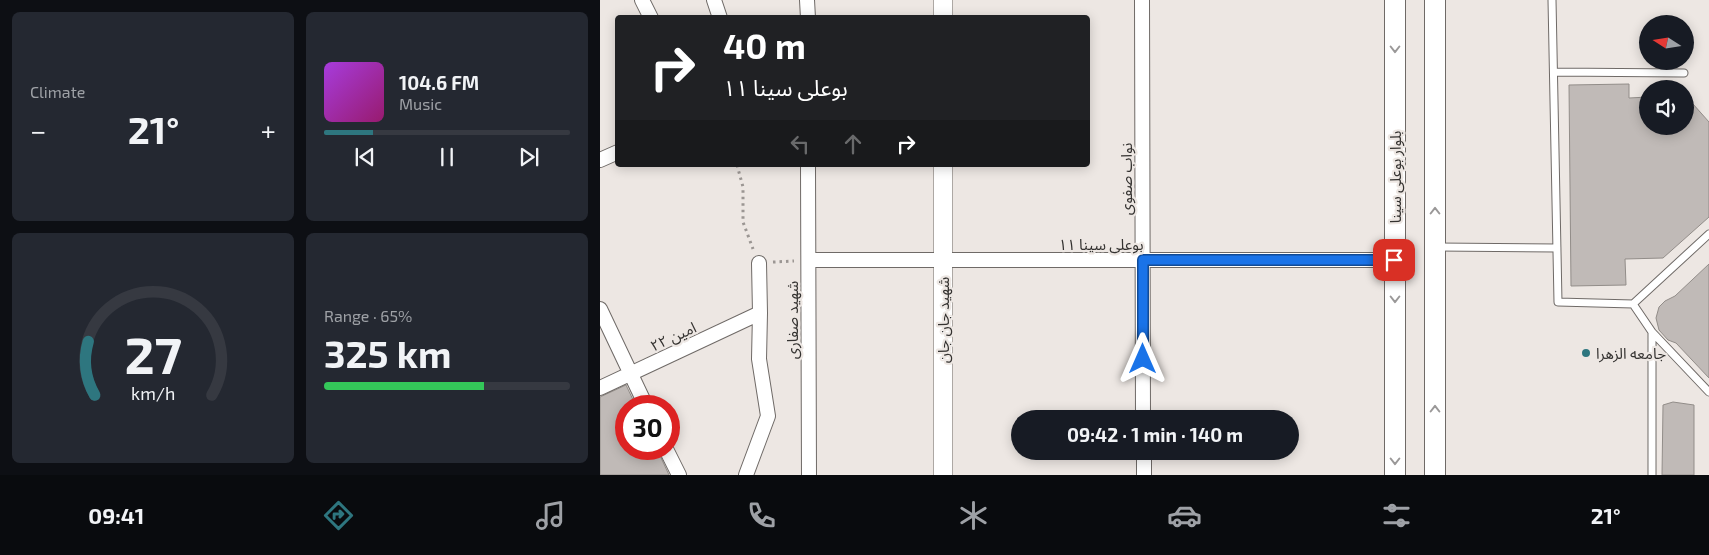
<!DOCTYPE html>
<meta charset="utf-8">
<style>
:root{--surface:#171b24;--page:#242831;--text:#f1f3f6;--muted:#9ea1a6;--line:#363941;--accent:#2e767f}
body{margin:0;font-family:"Exo 2","Noto Sans Arabic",sans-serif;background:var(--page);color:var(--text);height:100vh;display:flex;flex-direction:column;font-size:19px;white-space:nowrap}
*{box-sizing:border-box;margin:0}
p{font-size:16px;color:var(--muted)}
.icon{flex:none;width:28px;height:28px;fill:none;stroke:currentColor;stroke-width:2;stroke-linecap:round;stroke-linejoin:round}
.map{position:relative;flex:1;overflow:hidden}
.side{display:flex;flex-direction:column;gap:12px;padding:12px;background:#0d0f14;width:600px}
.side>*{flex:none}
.top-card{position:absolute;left:15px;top:15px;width:475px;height:152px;border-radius:5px;box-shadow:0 2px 12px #0003;background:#202124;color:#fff;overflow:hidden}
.needle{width:32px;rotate:282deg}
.tools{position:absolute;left:1039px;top:15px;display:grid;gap:10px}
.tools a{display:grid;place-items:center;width:55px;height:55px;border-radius:50%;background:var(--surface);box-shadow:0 2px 12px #0003;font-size:25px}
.speed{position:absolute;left:15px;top:395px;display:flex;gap:10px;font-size:25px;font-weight:700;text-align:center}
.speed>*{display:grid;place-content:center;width:65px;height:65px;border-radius:50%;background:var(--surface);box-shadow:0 2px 12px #0003;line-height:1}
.speed .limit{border:8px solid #d22;background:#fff;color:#111}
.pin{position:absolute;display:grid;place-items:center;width:42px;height:42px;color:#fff;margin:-21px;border-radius:10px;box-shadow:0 2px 8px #0006}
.me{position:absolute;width:55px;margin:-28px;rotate:0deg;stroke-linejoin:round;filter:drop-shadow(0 0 4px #0008)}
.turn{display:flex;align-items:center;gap:18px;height:105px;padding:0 25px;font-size:22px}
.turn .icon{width:65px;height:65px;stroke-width:2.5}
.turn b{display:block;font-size:35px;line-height:42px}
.lanes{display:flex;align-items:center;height:48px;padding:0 25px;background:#0003;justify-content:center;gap:25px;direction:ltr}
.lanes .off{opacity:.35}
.big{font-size:38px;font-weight:700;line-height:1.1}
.side .widget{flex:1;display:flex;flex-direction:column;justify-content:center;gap:8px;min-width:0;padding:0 18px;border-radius:8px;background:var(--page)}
.side .dial{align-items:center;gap:0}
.dial svg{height:130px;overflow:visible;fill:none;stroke:var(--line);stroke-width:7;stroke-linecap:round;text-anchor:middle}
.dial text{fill:var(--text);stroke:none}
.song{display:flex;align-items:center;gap:15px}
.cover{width:60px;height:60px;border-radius:8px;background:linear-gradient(135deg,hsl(280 70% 55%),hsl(320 70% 35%))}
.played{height:5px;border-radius:2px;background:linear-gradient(90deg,var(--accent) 20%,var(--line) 20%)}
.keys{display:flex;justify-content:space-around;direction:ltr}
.heat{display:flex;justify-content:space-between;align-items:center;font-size:28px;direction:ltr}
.charge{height:8px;border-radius:4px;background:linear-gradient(90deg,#34c759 65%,var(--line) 0)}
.side .tiles{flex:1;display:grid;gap:12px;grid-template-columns:repeat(2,1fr)}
.trip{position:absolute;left:411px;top:410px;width:288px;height:50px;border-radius:25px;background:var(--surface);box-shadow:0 2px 12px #0003;font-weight:700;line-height:50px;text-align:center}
.dock{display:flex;height:80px;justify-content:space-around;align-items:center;background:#090b0e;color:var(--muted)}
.dock .icon{width:35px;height:35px}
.dock .selected{color:var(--accent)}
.dock b{font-size:22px;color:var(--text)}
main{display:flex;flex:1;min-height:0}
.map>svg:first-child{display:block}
.building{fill:#c0bab7;stroke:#928d89}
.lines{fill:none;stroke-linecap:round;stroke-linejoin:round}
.service-casing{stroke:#6f6a67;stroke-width:9}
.minor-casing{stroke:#6f6a67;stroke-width:16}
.tertiary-casing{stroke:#6f6a67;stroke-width:19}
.secondary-casing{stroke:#6f6a67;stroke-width:22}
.path{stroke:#9b9693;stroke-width:3;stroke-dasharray:2.5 4;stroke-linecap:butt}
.service{stroke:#fff;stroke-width:7}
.minor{stroke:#fff;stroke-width:14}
.tertiary{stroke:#fff;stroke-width:18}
.secondary{stroke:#fff;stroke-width:20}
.oneway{stroke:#9a9898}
.route-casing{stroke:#114b97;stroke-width:12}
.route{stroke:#1a73e8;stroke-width:9}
.poi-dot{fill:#2e767f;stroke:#ede7e3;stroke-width:2}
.labels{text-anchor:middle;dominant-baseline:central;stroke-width:4.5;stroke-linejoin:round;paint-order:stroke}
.street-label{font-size:15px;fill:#343230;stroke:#ede7e3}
.poi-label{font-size:15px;fill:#343230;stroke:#ede7e3;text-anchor:start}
</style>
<main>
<section class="side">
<div class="tiles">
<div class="widget"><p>Climate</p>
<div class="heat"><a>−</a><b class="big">21°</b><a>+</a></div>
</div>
<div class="widget">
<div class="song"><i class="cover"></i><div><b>104.6 FM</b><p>Music</p></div></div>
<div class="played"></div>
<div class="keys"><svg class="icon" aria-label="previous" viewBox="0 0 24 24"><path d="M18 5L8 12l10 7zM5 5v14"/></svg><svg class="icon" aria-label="pause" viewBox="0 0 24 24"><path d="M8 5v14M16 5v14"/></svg><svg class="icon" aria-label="next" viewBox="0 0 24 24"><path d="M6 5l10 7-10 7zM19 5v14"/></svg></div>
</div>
<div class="widget dial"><svg viewBox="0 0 100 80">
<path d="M14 69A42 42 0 1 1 86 69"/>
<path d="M14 69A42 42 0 0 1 10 36" stroke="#2e767f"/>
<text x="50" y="56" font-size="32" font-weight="700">27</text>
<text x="50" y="72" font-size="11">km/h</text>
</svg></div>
<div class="widget"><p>Range · 65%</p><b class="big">325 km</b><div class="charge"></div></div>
</div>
</section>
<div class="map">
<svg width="1109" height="475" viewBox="0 0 1109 475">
<rect width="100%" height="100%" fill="#ede7e3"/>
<path class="building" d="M1029 84V98L1048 97V126H1085V95L1109 122V217L1063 258 1025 259 1026 285 971 286 969 85Z
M1109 264V378L1076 343 1068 340 1059 330 1056 318 1059 307 1065 301 1075 296Z
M26 385 36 406H26V449H57L69 475H0V397Z
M1073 402 1094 405V475H1062L1063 405Z"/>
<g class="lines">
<g class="service-casing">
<path id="service" d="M952 0 958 302 1033 304 1052 332V475
M954 72 1084 73
M837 247 957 248
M1033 304 1109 234
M1052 332 1109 392"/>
</g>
<g class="minor-casing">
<path id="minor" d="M42 0 51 18
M114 0 120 18
M207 0 208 18
M542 0 543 419
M0 160 18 152
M208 165 209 475
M209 260H794
M0 309 46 406
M0 388 160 313
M66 449 79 475
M544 451V475
M146 475 168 416 159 359 160 313 159 263"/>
</g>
<g class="tertiary-casing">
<path id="tertiary" d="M343 0V18
M343 475V165"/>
</g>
<g class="secondary-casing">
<path id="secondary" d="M795 475V0
M835 475V0"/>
</g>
<path class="path" d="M137 165 143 187V222L153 249
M173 262 194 261"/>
<use href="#service" class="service"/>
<use href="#minor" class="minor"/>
<use href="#tertiary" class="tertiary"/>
<use href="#secondary" class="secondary"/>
</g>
<defs><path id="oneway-chevron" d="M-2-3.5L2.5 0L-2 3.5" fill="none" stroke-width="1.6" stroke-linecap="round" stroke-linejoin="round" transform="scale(1.25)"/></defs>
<g class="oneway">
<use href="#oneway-chevron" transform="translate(795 49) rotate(90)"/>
<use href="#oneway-chevron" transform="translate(835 211) rotate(-90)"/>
<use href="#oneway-chevron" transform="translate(795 299) rotate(90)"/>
<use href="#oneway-chevron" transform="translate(835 409) rotate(-90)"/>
<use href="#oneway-chevron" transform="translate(795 461) rotate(90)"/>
</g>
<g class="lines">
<g class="route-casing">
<path id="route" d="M543 359V260H794"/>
</g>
<use href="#route" class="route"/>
</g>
<circle class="poi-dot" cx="986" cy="353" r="5"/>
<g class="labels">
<g class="street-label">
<text transform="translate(795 177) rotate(-90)">بلوار بوعلی سینا</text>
<text transform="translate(526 179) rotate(-90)">نواب صفوی</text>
<text x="501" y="244">بوعلی سینا ۱۱</text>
<text transform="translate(192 320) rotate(-90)">شهید صفاری</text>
<text transform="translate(343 320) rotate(-90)">شهید جان جان</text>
<text transform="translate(73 336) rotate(-25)">امین ۲۲</text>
</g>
<g class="poi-label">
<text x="996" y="353">جامعه الزهرا</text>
</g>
</g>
</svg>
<div class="tools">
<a><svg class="needle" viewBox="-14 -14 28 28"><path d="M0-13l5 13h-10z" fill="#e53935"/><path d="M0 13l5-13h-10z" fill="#9ea1a6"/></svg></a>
<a><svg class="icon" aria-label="sound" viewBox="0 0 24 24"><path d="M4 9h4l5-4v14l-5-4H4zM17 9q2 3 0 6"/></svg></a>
</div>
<div class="speed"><div class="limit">30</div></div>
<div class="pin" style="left:794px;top:260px;background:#d93025"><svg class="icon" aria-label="arrive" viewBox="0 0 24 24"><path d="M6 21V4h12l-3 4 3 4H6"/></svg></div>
<svg class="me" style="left:543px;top:359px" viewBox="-20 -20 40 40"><path d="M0-17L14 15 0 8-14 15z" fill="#1a73e8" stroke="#fff" stroke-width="4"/></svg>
<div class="trip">09:42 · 1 min · 140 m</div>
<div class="top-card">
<div class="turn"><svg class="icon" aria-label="right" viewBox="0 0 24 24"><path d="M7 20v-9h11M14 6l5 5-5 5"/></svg><div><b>40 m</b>بوعلی سینا ۱۱</div></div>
<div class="lanes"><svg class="icon off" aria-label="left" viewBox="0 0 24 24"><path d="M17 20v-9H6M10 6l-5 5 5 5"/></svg><svg class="icon off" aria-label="ahead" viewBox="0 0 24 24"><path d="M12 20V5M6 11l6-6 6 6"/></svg><svg class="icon" aria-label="right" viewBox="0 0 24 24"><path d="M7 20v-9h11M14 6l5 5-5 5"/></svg></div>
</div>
</div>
</main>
<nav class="dock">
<b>09:41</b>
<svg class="icon selected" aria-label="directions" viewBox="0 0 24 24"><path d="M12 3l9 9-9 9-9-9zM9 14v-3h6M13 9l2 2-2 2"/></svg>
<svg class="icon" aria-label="music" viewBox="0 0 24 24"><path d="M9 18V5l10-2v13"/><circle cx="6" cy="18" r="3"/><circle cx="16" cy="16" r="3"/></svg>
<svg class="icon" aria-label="phone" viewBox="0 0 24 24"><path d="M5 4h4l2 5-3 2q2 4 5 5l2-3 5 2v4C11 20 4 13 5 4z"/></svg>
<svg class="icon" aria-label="climate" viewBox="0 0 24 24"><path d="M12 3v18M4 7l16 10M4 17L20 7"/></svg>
<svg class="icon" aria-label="car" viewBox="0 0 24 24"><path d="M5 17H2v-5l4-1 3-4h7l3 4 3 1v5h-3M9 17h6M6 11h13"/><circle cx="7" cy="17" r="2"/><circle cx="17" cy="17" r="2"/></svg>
<svg class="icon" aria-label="filters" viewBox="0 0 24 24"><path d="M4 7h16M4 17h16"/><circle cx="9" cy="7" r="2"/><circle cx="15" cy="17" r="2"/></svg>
<b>21°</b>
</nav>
